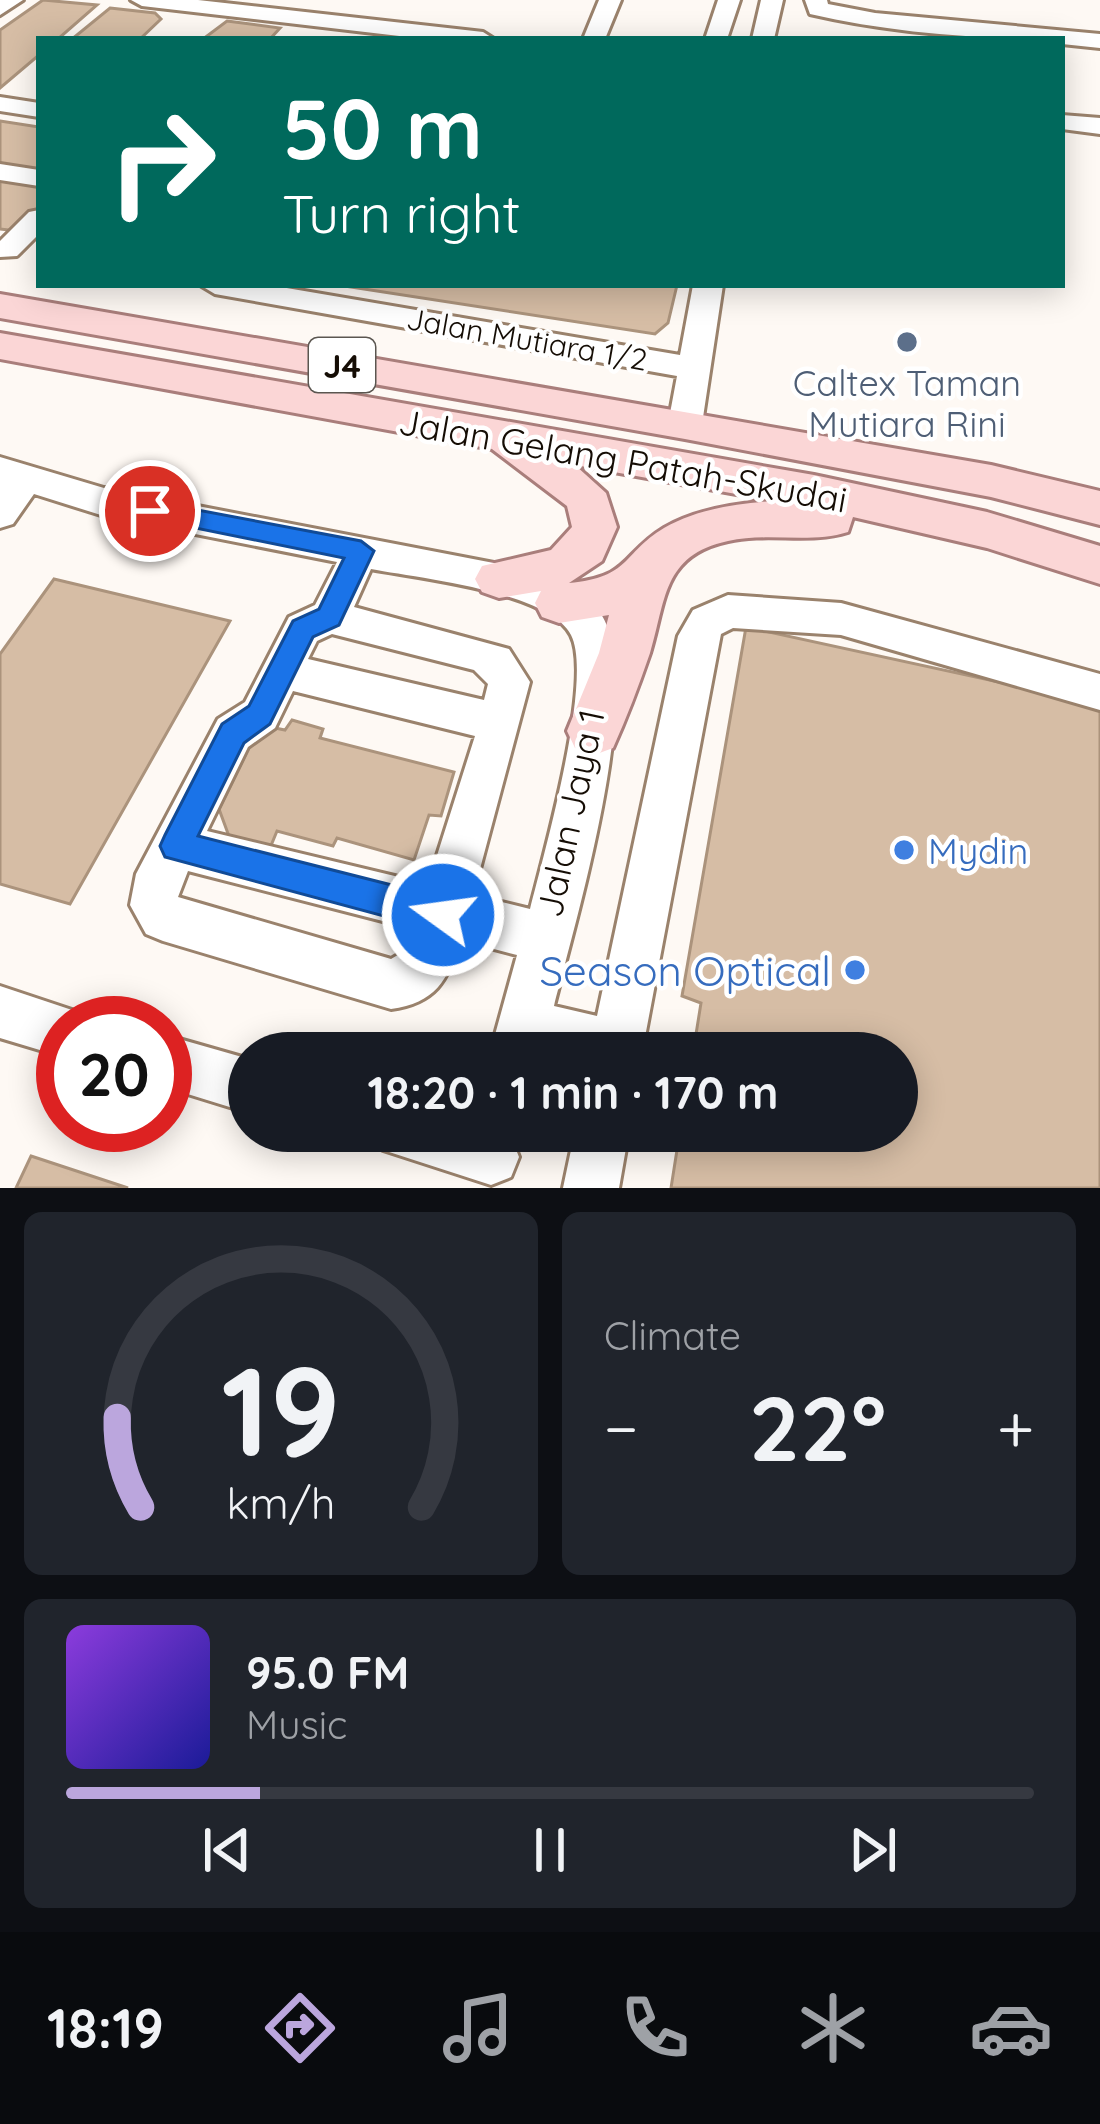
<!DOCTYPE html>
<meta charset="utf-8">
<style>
:root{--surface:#171b24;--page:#20242c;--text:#f1f3f6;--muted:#9ea1a6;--line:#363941;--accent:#bba6dd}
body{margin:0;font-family:Quicksand,sans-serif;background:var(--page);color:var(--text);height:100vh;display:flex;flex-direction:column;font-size:45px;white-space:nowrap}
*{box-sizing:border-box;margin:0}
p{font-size:39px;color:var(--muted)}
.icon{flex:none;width:66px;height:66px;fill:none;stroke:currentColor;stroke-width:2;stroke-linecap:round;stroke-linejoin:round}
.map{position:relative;height:1188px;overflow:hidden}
.panel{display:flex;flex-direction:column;gap:24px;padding:24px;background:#0d0f14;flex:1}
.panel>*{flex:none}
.guide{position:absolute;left:36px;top:36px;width:1029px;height:252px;border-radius:0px;box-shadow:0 6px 30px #0003;background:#00695c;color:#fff;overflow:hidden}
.speed{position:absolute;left:36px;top:996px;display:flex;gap:24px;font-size:60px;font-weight:700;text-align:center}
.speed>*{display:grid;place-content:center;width:156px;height:156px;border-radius:50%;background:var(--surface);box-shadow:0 6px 30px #0003;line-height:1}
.speed .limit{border:18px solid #d22;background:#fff;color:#111}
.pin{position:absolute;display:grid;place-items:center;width:102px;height:102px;color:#fff;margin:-51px;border:6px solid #fff;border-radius:50%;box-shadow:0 3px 12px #0007}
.me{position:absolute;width:132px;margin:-66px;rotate:284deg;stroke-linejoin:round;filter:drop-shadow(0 0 9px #0008)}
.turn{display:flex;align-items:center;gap:42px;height:252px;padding:0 48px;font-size:54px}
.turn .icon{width:156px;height:156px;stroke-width:2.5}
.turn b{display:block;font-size:84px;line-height:102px}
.big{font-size:90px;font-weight:700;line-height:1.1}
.panel .tile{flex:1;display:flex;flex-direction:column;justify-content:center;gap:18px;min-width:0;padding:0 42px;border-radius:18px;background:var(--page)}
.panel .dial{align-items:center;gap:0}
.dial svg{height:312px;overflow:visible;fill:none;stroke:var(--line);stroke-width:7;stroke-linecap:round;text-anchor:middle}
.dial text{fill:var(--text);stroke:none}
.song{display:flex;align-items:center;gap:36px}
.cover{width:144px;height:144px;border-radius:18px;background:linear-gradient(135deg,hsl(270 70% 55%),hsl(240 70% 35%))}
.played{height:12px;border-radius:6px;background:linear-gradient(90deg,var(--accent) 20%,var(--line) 20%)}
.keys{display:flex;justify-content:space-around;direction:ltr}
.heat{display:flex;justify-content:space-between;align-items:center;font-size:66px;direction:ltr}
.panel .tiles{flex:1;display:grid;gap:24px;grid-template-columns:1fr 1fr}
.tile:last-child{grid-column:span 2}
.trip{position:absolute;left:228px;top:1032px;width:690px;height:120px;border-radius:60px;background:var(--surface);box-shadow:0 6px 30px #0003;font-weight:700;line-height:120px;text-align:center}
.menu{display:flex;height:192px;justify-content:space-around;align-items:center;background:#090b0e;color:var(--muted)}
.menu .icon{width:84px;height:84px}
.menu .selected{color:var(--accent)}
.menu b{font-size:54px;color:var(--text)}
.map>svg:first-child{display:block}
.building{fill:#d6bda5;stroke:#ab937c;stroke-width:3}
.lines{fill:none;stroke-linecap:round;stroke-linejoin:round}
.minor-casing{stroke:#9a826c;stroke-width:6}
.major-casing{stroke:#a97e7b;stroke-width:6}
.minor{fill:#fff;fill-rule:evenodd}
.major{fill:#fbd6d6;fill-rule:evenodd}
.route{fill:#1a73e8;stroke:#114b97;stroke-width:3}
.service-dot{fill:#5c6f8a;stroke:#fff;stroke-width:4.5}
.shop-dot{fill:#3f7fe0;stroke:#fff;stroke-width:4.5}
.labels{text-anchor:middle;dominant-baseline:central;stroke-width:9;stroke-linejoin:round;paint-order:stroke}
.far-street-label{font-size:30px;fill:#150d05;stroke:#fff}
.shield{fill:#fff;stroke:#5b5650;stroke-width:3}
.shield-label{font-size:33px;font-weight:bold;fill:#150d05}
.service-label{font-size:36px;fill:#4e5e75;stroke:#fff}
.street-label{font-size:36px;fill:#150d05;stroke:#fff}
.shop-label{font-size:36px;fill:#366cbe;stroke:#fff;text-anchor:start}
.near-shop-label{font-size:42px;fill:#366cbe;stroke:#fff;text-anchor:end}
</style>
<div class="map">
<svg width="1100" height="1188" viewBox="0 0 1100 1188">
<rect width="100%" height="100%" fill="#fef9f4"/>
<path class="building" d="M43 0 97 5 58 39H39V55L0 88V30Z
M110 8 155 13 161 19 140 39H72Z
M227 21 280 28 270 39H203Z
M0 121 39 127V172L0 166Z
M0 178 39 184V208L17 231 0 229Z
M338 285H677L668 323 655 334Z
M54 579 230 621 70 904 0 884V654Z
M746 627 1100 704V1188H671L680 1131H897V1053H693L701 1003 682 996Z
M292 720 323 729 320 738 454 772 441 816 429 815 414 860 337 838 333 846 277 831 270 848 230 839 219 809 260 725 285 730Z
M31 1156 128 1188H16Z"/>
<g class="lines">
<g class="minor-casing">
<path id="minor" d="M0 0H23L0 15Z
M131 0H198L483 32 494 39H425L142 6Z
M599 0H621L605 39H583Z
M718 0H740L727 39H705Z
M761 0H783L774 39H752Z
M805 0H827L828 4 875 13 1100 34V48L1062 44V39C978 39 892 33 810 14Z
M0 97 39 103V117L0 111Z
M1062 115 1100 118V134L1062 129Z
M0 164 39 170V186L0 180Z
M39 210V234L17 256 0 257V241L29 212Z
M200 285H269L680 355 693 285H723L702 424 697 432H673L668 424 677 376 215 294Z
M0 457 104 488 499 564C532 574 575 582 598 610 650 674 574 926 554 1006L597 1016 678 636 693 610 728 595 841 603 1100 674V710L841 635 733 628 721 634 642 1053H490L517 955 460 940C448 981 435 1003 391 1009L163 941 146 934 130 905 136 874 218 719 245 702 289 617 315 605 337 562 104 516 34 494 13 524 0 528ZM371 569C417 578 548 591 571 635 594 679 543 857 530 909L473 895 530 682 509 649 354 607ZM332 634 474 670 488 684 484 700 308 659 317 641ZM293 691 475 736 428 884 207 831 248 747 275 728ZM188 871 414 929 408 949 391 959 178 897Z
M0 986 81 1013 86 1023H63V1057L0 1038Z
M165 1035 249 1059V1113L165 1087Z
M375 1131H496L511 1137 519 1157 511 1177 491 1185 383 1150Z
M575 1131H629L619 1188H563Z"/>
</g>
<g class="major-casing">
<path id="major" d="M0 294 991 465 1100 491V525L991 497 685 439 0 318Z
M0 333 814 475 987 512 1100 546V584L987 548 853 517 848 532C811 544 768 532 728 541 662 555 666 601 650 653 639 685 627 717 613 748L594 755 575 748 567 731 599 653 609 615 559 623 542 617 535 603 541 591 499 598 482 592 475 579 482 566 551 550 572 527 567 506 492 449 0 359ZM575 465 775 501C738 503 697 509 664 528 621 554 632 577 569 583L602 561 617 527 606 493Z"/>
</g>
<use href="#minor" class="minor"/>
<use href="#major" class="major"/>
</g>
<path class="route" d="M150 501 361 541 374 551 339 625 313 637 270 724 244 743 198 836 443 898 455 903 460 915 455 927 443 932 165 857 160 846 165 835 222 724 249 706 293 621 319 609 344 558 141 517 137 511 141 504Z"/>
<circle class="service-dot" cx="907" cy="342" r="12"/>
<g class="shop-dot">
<circle cx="904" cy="850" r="12"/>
<circle cx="855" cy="970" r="12"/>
</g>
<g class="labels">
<g class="far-street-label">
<text transform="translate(527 339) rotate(10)">Jalan Mutiara 1/2</text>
</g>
<rect class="shield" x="309" y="338" width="66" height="54" rx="9"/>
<g class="shield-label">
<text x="342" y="365">J4</text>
</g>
<g class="service-label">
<text x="907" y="382">Caltex Taman<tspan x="907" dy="41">Mutiara Rini</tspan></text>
</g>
<g class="street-label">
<text transform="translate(623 460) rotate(10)">Jalan Gelang Patah-Skudai</text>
<text transform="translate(570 813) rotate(-78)">Jalan Jaya 1</text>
</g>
<g class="shop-label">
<text x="928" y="850">Mydin</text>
</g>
<g class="near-shop-label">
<text x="831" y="970">Season Optical</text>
</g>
</g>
</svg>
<div class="speed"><div class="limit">20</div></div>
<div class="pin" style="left:150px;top:511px;background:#d93025"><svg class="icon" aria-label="arrive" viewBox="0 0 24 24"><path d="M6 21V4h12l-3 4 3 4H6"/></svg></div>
<svg class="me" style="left:443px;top:915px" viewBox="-20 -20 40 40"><circle r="17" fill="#1a73e8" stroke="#fff" stroke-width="3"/><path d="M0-11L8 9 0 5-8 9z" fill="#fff"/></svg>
<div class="trip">18:20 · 1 min · 170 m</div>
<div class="guide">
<div class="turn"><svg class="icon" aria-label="right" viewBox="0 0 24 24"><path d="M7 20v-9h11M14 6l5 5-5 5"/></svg><div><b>50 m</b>Turn right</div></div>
</div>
</div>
<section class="panel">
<div class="tiles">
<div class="tile dial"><svg viewBox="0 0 100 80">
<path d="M14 69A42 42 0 1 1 86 69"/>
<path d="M14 69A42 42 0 0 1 8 46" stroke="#bba6dd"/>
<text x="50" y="56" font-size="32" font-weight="700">19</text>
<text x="50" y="72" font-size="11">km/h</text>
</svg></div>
<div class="tile"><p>Climate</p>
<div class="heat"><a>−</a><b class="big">22°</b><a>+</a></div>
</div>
<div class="tile">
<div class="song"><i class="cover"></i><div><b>95.0 FM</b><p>Music</p></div></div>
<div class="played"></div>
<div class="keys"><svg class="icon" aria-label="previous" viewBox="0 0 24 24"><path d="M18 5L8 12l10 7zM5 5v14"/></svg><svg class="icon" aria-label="pause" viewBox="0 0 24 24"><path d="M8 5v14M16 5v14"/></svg><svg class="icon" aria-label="next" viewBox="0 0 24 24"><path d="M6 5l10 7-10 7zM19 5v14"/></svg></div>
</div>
</div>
</section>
<nav class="menu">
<b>18:19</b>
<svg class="icon selected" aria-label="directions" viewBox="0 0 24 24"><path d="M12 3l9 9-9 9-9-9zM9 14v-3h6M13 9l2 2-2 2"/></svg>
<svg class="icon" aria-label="music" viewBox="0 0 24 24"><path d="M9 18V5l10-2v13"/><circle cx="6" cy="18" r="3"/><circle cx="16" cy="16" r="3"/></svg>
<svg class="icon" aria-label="phone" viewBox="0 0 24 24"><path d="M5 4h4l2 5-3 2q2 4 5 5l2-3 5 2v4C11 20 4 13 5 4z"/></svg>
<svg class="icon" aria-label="climate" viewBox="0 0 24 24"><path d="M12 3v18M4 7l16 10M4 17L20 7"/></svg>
<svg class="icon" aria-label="car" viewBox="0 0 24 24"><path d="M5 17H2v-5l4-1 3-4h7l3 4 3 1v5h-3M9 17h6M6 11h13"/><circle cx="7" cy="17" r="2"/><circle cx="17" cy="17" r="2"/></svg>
</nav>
